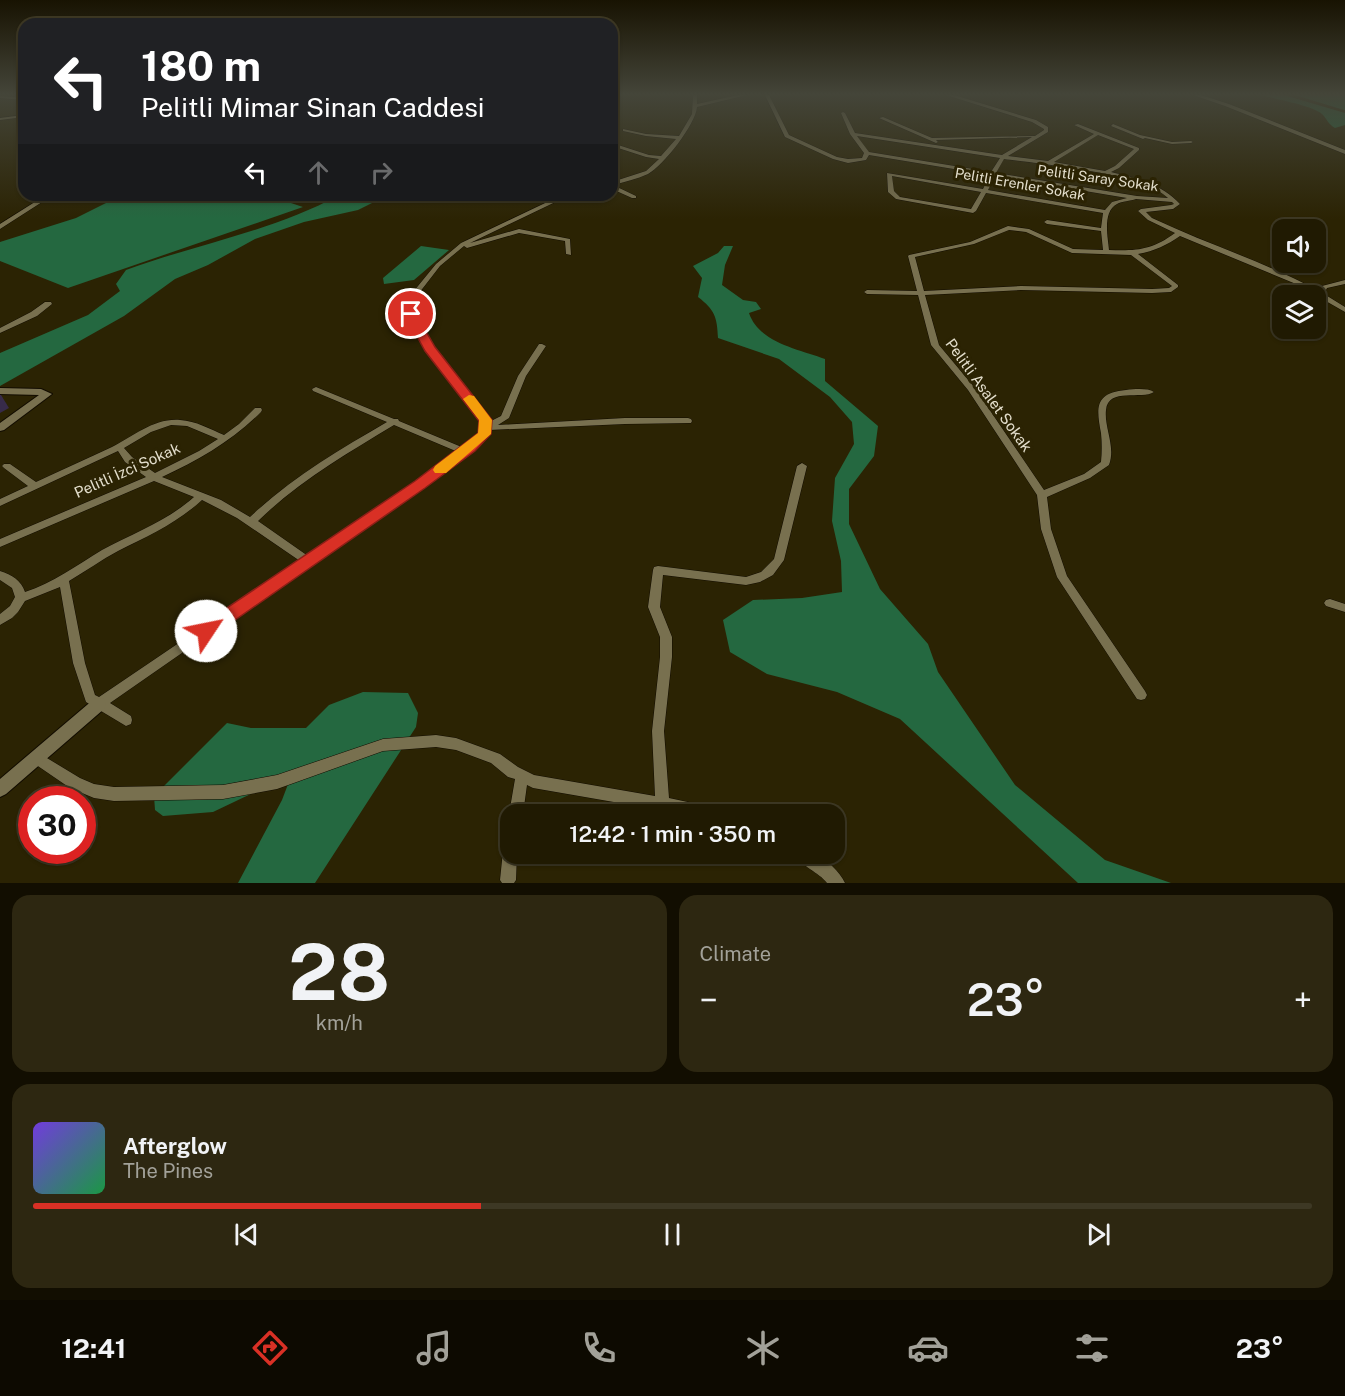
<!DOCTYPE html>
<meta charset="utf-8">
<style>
:root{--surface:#201a02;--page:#2d2711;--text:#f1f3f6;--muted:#a2a199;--line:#3d3824;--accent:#d93025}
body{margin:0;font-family:"Public Sans",sans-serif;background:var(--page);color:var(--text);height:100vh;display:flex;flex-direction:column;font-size:22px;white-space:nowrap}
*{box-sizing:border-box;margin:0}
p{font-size:20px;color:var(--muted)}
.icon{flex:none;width:33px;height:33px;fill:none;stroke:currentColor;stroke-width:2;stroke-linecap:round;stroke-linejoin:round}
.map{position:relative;height:883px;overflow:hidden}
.sheet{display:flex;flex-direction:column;gap:12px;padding:12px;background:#120e01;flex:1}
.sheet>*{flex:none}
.banner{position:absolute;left:18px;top:18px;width:600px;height:183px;border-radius:18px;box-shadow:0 2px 4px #0004,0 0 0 2px var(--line);background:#202124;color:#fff;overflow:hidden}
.controls{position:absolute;left:1272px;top:219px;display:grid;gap:12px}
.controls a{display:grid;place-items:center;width:54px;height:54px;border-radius:12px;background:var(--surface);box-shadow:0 2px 4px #0004,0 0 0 2px var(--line);font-size:30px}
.speed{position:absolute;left:18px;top:786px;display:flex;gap:12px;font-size:30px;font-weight:700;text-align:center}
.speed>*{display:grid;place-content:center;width:78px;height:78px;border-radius:50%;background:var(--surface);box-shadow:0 2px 4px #0004,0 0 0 2px var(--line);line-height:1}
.speed .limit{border:9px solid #d22;background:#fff;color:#111}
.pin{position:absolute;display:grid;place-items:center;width:51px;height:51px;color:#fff;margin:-26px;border:3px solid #fff;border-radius:50%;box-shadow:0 2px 6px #0007}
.me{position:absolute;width:66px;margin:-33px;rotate:56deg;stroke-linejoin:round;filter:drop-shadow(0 0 4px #0008)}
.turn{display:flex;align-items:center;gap:21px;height:126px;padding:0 24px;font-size:27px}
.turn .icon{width:78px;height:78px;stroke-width:2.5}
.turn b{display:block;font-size:42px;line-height:51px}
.lanes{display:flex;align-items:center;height:57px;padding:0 24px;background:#0003;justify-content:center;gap:30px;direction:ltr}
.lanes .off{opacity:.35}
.big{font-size:45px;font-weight:600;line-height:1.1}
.sheet .widget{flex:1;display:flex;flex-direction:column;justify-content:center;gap:9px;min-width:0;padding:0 21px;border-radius:18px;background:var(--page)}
.sheet .dial{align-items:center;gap:0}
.dial b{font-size:78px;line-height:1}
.song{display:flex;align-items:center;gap:18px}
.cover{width:72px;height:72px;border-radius:9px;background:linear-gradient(135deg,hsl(260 70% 55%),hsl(140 70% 35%))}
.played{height:6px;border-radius:3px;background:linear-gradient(90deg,var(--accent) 35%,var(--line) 35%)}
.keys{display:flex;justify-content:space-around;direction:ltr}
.heat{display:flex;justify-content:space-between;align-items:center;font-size:33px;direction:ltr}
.sheet .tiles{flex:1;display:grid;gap:12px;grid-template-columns:1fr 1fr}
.widget:last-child{grid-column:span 2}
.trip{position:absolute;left:500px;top:804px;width:345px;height:60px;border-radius:18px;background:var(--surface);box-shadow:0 2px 4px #0004,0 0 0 2px var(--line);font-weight:600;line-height:60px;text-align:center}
.menu{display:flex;height:96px;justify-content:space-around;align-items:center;background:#0d0a01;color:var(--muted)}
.menu .icon{width:42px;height:42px}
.menu .selected{color:var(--accent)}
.menu b{font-size:27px;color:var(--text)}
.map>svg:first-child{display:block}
.forest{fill:#246840}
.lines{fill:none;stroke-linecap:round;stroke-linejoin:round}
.minor-casing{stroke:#120c00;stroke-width:1}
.tertiary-casing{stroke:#120c00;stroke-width:2}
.minor{fill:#78704f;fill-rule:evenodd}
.tertiary{fill:#78704f;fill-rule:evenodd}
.shaded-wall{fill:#372b49}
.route{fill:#d93025;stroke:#8d1f18;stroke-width:1.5}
.slow{fill:#f59e0b}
.labels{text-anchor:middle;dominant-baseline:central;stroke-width:6;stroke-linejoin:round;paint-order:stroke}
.far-street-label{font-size:14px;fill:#e3decc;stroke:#2b2303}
.street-label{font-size:15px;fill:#e3decc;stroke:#2b2303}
</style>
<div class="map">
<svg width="1345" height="883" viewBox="0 0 1345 883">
<rect width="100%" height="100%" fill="#2b2303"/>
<path class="forest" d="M1262 95H1284L1345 113V125L1335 128C1328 124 1327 119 1322 114 1311 105 1277 100 1262 95Z
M1295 95H1345V110H1344Z
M122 195H267L303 207 68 288 0 261V242L76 218Z
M339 195H382L376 201 358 210 304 222 255 239 208 265 175 279 124 316 0 386V353L88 315 120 291 116 284 126 270C196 244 274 231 339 195Z
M421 246 449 250 414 280 384 284 383 278Z
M724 246H733L725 265 722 285 743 300 756 302 761 309 749 313C759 343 799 349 825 359V381L878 426 874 456 849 489V524L880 589 928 644 938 672 1015 785 1105 860 1171 883H1078L900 719 837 692 767 674 730 652 723 620 753 600 802 598 842 592 841 561 832 521 835 478 854 444 852 422 830 397 779 359 718 338C717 317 715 310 698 297L702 278 693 266 718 253Z
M363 692 408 693 418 713 416 727 315 883H238L282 800 290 779 261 789 213 812 163 816 155 810 154 796 227 723 251 728H306L329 705Z"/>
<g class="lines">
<g class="minor-casing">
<path id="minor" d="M693 95H697V104L738 95H747L697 107C696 124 663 166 648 174 637 179 624 182 613 185L636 196V198H632L612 189V182L646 171 659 159 646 157 612 146V143L649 155 661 156 676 139 646 136 623 131V129L646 134 679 136 692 114Z
M765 95H769L789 135 837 157 848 159 862 158 864 153 850 134 841 113 843 112 845 113 855 133 1002 155 1032 137 936 140 938 142 936 143 879 118 883 117 932 138 1035 136 1044 130V129L1032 122 946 95H954L1036 120 1048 127V132L1008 156 1048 161 1094 134 1074 125 1078 124 1139 148V150L1119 168 1111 172C1136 178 1162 184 1180 204L1173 209 1146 212 1152 218C1207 244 1265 262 1319 291L1322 286 1345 280V284L1327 288 1324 294 1345 307V312L1296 284 1180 236C1167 245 1155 251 1138 254L1178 285V287L1171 292 1152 293 1021 290 925 295 939 345 974 387 1044 490 1084 474 1101 462C1102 452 1102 443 1101 433 1096 407 1095 393 1126 390 1135 389 1148 388 1154 392 1142 400 1108 387 1106 410 1104 428 1116 446 1109 465L1090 478 1047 497 1051 529 1067 576 1145 691 1147 695 1145 699 1141 700 1137 699 1057 577 1041 529 1037 495 968 390 931 345 918 295 867 294 864 292 867 290 917 291 908 256 909 255 970 242 1008 226 1029 229 1073 249 1103 250 1101 231 1047 224 1044 222 1047 220 1101 228 1103 213 986 193 976 211 973 213 896 199 888 192 887 173 983 189 990 175 869 155 866 160 848 163 833 159 785 137ZM1098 135 1134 149 1115 166 1105 171 1054 162ZM857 136 1000 158 991 172 869 152ZM1004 159C1041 164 1144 173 1168 198L1137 196 996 173ZM892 176 981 192 971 209 900 197 894 191ZM995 176 1127 198 1112 202 1105 210 988 190ZM1136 199 1172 202 1174 204 1171 205 1141 209 1138 211 1148 220 1175 233C1152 250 1137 251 1109 250 1108 237 1102 212 1117 204 1122 201 1130 201 1136 199ZM1009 230 1026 232 1072 253 1131 255 1172 286 1169 288 1152 289 1021 286 924 291 915 257 974 244Z
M1193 95H1201L1229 104 1345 150V154L1225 106Z
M0 96 24 98V100L0 98Z
M24 115V117L0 120V118Z
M1113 124 1140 135 1172 142 1191 141 1193 142 1191 143 1172 144 1145 138 1143 139 1111 126Z
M46 195H53L0 229V224Z
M562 195H570L470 243 519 229 570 239 571 255 566 254 565 241 519 233 467 248 464 246 440 266 416 297 415 317 432 347 488 418 489 422 501 416 518 376 539 344H542L546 346 526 376 509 418 498 425 625 418H688L691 419 692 421 691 423 625 424 489 430 488 436 468 454 110 703 131 716 132 720 131 724 126 726 86 702 73 663 60 587 25 601 18 612 12 618 0 625V614L10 606 15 597 12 588 0 580V571C12 575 21 580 25 592 53 583 77 565 102 550 134 533 167 521 194 497L154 481 0 547V539L146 477 125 462 118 451 0 506V499L28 486 4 468 2 466 4 464H10L36 482C61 470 87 459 112 447 134 436 154 418 180 420 196 421 210 429 224 435L239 424 255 408H261L262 410 261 412C232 441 199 460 162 477L221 500 250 517C291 478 339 450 387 422L313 391 312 389 316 387 394 419H398L399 421 464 448 481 433V420L425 348 407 317 409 297 436 264 461 243ZM171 425 187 426 218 439 199 451 155 473 132 457 124 448 151 432ZM394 425 458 452 308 556 258 521C298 482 346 454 394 425ZM202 500 237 518 300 561 99 697 95 695 85 663 69 581C86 571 101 560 118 551 148 536 177 523 202 500Z
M45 302H51L52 304 37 316 0 333V328L31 312Z
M802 463 807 466 784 560 773 575 760 582 746 585 663 575 660 607 672 637V657L664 731 669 798 711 807 716 809 718 814H683L533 788 527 785 523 814H510V817L509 814 515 779 508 777 491 763 456 750 436 747 383 751 277 789 223 799 114 801 94 798 70 788 32 762 30 758 32 754 37 752 80 778 94 784 114 787 223 785 277 775 383 739 436 735 456 738 500 754 518 767 534 775 655 796 652 731 660 657V637L648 607 653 570 654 567 658 566 746 577 761 572 774 559 797 466Z
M1330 599 1345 604V612L1326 606 1324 603 1326 600Z
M510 844V854H517L516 880 514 883H502L500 880 503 851 505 846Z
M796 854C801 853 810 852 816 854 826 859 840 872 845 883H827C819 872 801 867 796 854Z"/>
</g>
<g class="tertiary-casing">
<path id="tertiary" d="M0 388 41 389 52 394 4 430 0 431V423L39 395 0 394Z
M99 698 104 699 106 704 104 709 6 794 0 797V779L94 699Z"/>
</g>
<use href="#minor" class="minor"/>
<use href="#tertiary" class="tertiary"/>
</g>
<path class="shaded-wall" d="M0 395H1L9 408 0 413Z"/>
<linearGradient id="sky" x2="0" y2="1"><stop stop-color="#181302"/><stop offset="0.43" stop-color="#444539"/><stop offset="1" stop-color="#444539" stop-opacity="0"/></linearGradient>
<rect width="1345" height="219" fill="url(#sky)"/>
<path class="route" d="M411 311 415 312 435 347 492 420 491 434 475 451 425 488 212 636 206 638 200 636 197 631 200 626 415 481 478 433 479 421 425 351 405 314Z"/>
<path class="slow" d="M469 395 474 396 492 420 491 434 446 473H435L433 470 435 466 478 433 479 420 463 399Z"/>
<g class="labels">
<g class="far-street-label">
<text transform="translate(1098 178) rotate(8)">Pelitli Saray Sokak</text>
<text transform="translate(1020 184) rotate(10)">Pelitli Erenler Sokak</text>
</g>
<g class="street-label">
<text transform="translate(989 395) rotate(54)">Pelitli Asalet Sokak</text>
<text transform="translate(127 470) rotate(-24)">Pelitli İzci Sokak</text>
</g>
</g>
</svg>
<div class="controls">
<a><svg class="icon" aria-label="sound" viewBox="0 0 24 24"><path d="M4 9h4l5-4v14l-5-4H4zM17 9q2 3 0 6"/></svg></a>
<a><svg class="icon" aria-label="layers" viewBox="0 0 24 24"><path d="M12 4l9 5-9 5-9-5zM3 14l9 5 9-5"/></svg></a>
</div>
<div class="speed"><div class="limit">30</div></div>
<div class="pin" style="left:411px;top:314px;background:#d93025"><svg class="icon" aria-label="arrive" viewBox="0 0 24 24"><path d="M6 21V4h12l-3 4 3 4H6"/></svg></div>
<svg class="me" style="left:206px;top:631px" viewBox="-20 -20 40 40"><circle r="19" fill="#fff"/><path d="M0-13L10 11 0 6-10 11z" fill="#d93025"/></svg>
<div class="trip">12:42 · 1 min · 350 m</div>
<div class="banner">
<div class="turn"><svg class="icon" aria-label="left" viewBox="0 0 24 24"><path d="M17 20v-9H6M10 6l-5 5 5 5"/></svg><div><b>180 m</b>Pelitli Mimar Sinan Caddesi</div></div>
<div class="lanes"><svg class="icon" aria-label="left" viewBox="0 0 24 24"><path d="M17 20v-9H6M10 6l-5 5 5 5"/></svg><svg class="icon off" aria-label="ahead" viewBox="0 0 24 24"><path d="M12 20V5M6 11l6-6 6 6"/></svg><svg class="icon off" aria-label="right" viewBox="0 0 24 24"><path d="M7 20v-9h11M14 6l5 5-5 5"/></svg></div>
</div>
</div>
<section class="sheet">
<div class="tiles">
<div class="widget dial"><b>28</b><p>km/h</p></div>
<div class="widget"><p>Climate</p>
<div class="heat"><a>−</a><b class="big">23°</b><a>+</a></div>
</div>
<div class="widget">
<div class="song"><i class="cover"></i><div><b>Afterglow</b><p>The Pines</p></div></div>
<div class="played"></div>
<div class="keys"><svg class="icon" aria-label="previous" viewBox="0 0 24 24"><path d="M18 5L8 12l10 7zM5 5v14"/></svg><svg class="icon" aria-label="pause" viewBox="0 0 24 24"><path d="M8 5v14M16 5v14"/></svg><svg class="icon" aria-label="next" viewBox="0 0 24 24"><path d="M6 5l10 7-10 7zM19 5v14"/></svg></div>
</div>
</div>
</section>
<nav class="menu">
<b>12:41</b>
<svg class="icon selected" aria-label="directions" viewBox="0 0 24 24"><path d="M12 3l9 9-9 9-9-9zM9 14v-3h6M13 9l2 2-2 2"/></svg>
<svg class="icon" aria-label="music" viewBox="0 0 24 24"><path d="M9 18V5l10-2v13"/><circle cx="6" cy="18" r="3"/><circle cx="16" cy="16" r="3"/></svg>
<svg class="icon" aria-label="phone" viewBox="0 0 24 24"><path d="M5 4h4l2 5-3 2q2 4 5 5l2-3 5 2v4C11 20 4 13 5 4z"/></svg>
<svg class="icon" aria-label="climate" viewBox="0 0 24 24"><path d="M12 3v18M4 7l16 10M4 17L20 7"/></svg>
<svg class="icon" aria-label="car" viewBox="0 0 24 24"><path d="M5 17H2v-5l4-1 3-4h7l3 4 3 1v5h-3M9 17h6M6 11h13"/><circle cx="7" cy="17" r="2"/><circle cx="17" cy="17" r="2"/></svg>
<svg class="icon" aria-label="filters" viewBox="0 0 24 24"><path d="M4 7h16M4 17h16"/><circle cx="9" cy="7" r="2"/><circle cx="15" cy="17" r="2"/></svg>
<b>23°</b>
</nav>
